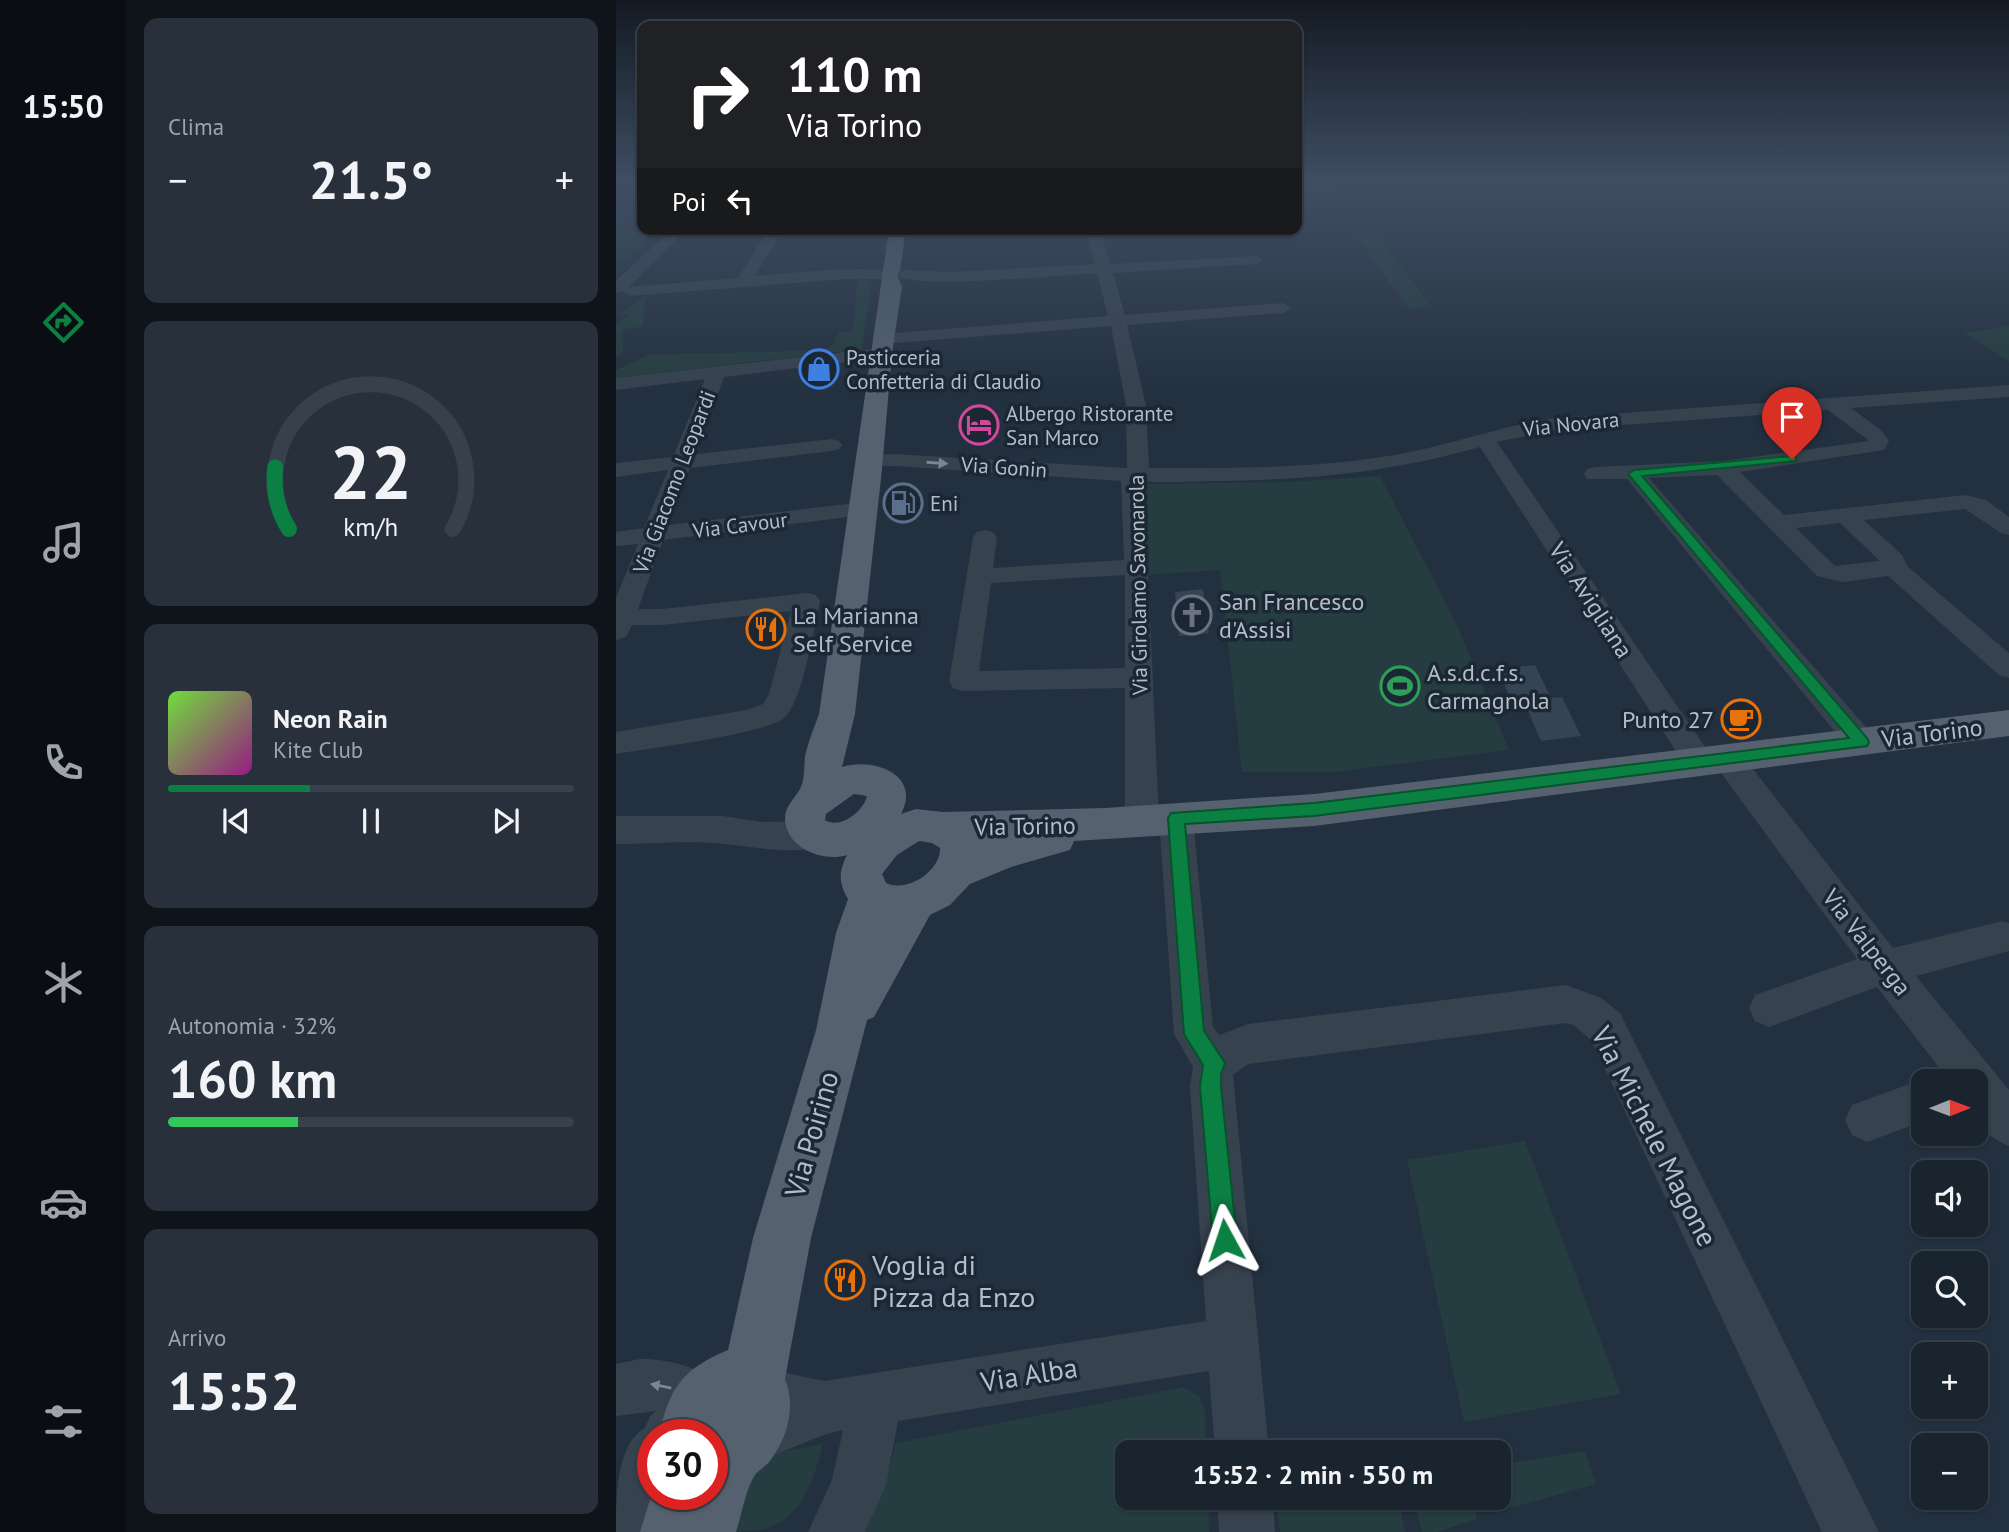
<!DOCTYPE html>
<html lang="it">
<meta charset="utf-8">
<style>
:root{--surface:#1a242f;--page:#27303b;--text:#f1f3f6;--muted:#9fa4aa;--line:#38414b;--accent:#0b8043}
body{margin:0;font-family:"PT Sans",sans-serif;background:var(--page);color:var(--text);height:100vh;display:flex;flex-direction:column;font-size:26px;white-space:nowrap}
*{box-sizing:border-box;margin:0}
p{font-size:23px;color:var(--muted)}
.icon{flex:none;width:38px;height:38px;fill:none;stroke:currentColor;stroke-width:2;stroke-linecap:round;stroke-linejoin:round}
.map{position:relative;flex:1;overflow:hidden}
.side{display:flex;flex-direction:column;gap:18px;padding:18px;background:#0e141a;width:490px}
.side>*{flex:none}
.hud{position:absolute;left:21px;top:21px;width:665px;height:214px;border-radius:14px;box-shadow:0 2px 5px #0004,0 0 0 2px var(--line);background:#202124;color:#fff;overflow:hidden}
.needle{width:46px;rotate:89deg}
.buttons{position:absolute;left:1295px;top:1069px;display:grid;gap:14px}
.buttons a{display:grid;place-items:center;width:77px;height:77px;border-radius:14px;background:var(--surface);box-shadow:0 2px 5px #0004,0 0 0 2px var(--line);font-size:35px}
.speed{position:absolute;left:21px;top:1419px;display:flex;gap:14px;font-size:35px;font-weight:700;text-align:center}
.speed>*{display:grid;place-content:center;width:91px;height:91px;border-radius:50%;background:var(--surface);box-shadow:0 2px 5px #0004,0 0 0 2px var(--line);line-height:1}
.speed .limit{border:10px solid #d22;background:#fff;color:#111}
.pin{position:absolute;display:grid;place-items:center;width:60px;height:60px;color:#fff;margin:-72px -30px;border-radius:50% 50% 50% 0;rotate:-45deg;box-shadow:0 0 7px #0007}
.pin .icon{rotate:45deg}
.me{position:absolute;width:77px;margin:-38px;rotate:355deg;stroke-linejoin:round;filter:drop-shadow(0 0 5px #0008)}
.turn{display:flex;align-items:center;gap:24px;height:147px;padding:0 35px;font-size:32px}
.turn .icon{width:91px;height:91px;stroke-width:2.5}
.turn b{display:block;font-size:49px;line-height:60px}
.then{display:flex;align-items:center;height:66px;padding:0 35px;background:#0003;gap:14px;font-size:26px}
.big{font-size:52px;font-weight:700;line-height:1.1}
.side .card{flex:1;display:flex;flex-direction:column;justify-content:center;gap:10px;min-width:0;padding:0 24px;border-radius:14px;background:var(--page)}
.side .dial{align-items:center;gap:0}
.dial svg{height:182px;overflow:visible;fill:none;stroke:var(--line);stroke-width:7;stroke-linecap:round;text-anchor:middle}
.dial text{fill:var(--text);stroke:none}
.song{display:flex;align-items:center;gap:21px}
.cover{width:84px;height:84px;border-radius:10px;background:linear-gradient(135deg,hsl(100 70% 55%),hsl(310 70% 35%))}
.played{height:7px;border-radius:4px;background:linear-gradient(90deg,var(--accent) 35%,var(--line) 35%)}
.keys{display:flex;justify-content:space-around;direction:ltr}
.heat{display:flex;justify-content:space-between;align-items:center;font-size:38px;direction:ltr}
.charge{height:10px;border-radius:5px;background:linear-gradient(90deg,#34c759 32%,var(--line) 0)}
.trip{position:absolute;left:499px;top:1440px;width:396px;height:70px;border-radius:14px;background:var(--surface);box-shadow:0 2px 5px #0004,0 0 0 2px var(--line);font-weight:700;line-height:70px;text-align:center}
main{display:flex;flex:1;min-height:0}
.tab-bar{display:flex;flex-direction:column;width:126px;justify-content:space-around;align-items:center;background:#0a0e13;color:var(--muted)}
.tab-bar .icon{width:49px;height:49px}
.tab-bar .active{color:var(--accent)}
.tab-bar b{font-size:32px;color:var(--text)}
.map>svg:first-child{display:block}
.green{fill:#253d40}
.building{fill:#354455}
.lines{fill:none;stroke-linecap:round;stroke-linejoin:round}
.minor{fill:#37424f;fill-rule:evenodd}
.major{fill:#55616f;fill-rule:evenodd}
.oneway{fill:#7b8593}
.route{fill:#0b8043;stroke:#07532c;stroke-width:2}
.labels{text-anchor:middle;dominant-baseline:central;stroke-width:7;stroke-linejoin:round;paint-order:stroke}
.far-poi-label{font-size:21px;fill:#b3bcca;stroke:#1c2734;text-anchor:start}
.far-street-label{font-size:21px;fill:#b3bcca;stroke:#1c2734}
.street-label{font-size:24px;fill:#b3bcca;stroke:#1c2734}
.poi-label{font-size:24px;fill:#b3bcca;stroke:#1c2734;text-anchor:start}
.near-street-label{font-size:28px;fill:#b3bcca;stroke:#1c2734}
.near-poi-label{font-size:28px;fill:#b3bcca;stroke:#1c2734;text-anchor:start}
</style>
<main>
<nav class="tab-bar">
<b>15:50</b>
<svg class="icon active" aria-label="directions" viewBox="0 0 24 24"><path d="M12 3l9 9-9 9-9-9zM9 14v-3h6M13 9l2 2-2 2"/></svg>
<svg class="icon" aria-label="music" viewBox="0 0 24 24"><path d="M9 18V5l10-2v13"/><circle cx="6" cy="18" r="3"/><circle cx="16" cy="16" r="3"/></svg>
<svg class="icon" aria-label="phone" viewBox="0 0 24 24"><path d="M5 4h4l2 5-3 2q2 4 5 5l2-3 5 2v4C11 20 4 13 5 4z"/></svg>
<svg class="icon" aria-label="climate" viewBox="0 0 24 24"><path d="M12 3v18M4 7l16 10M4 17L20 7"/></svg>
<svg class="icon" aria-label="car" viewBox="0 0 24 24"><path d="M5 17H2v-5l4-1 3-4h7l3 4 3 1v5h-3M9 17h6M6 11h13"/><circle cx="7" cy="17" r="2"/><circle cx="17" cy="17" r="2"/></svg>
<svg class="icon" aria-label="filters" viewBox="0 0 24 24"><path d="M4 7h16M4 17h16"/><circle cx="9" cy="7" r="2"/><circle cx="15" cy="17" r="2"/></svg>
</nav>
<section class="side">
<div class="card"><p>Clima</p>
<div class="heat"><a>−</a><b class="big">21.5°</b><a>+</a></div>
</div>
<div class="card dial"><svg viewBox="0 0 100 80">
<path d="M14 69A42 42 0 1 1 86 69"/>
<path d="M14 69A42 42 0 0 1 8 42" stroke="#0b8043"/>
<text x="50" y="56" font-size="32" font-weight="700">22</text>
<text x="50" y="72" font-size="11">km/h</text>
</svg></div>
<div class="card">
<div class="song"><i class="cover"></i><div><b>Neon Rain</b><p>Kite Club</p></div></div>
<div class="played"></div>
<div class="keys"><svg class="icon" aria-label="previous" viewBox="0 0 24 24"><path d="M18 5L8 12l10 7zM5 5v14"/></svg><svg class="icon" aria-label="pause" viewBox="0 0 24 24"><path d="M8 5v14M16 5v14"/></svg><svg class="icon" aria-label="next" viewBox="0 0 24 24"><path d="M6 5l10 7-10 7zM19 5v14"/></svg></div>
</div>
<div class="card"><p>Autonomia · 32%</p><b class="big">160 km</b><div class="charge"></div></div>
<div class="card"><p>Arrivo</p><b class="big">15:52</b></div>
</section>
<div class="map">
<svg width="1393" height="1532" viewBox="0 0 1393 1532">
<rect width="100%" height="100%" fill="#23303f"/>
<path class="green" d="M681 181H708L725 196 681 202Z
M11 212V215H14L12 229H41L12 258 0 264V213Z
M759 233 815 306 793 309 739 234Z
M242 277 256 282 246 349 0 378V370L32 355 211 350 221 340 218 339 223 332 237 331Z
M29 296 27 326 6 330 7 352 0 357V325L12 315 4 314Z
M1393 326V361L1348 333Z
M764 476 840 623 893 750 720 772H626L604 570 532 575 529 484 672 482Z
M909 1141 1005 1394 848 1422 791 1160Z
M568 1387 584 1397 589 1411 590 1452H511V1498H592L593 1532H249L268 1487 280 1443Z
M207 1444C198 1478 188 1514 152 1528 139 1532 118 1531 103 1532L151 1455Z
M969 1451 980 1484 880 1512 876 1498H882V1465Z
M709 1498H782L789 1532H664L661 1507Z
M798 1498H856L861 1519 821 1532H806Z"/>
<path class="building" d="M587 589 593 633 563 636 559 592Z
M919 665 935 698 946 697 965 736 925 741 908 702 896 703 882 669Z"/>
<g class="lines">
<path class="minor" d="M0 181H7L0 185Z
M56 229H71L13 287 122 278 153 229H167L139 276C161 275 262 262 274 274L266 279H229L14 296 6 291 0 293V281Z
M470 229H484L494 264 641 256 648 260 641 264 497 273 509 315 667 303 675 308 667 313 511 325 530 405 533 468C614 468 697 469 778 455 832 446 884 426 939 418L1393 385V397L1235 408 1266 431 1273 441 1268 450 1124 472 1168 515 1349 495 1370 500 1393 517V535L1385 533 1349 509 1248 520 1286 555 1291 566 1393 653V678L1383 675 1272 576 1227 582 1201 576 1101 475 1033 478 1256 734 1260 742 1256 750 1245 753 1234 750 1011 479H971L968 474 971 469 979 467 1107 461 1253 441 1251 439 1212 410 939 430 881 442 1096 757 1100 750 1111 746 1122 750 1277 948 1386 921 1393 923V951L1300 976 1393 1090V1146C1358 1131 1360 1114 1360 1082H1334L1261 987 1153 1027 1139 1021 1133 1008 1139 995 1241 959 1098 763 1094 770 1083 774 1072 770 864 447C777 472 693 480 603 481 579 481 552 484 528 481L543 820 538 829 526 833 514 829 509 820V688L347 691 337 688 333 681 357 537 361 532 369 530 377 532 381 537 377 568 508 560 505 481 279 466H245L242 461 245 456 279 454 511 468 510 405 495 326 267 344 258 339 267 334 492 316 481 273C451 275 295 290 280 275L288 270 335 272 479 264ZM1224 523 1264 561 1219 566 1180 528ZM509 575V668L363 671 375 583Z
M265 348 271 349 274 353 271 357 108 377 80 454 216 439 223 441 226 445 223 449 216 451 74 468 53 525 248 502 256 504 260 509 256 514 47 540 22 609H46L191 593 200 595 204 601C198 627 187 702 168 718 149 734 30 749 0 754V732L130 710 147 704 153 694 175 611 46 625H16L10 637 0 640V598L22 544 0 546V532L28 528 52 470 0 477V463L57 457 89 379 0 390V378Z
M560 805 572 809 577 818 597 1027 603 1035 632 1024 950 985 985 998 1004 1013 1263 1532H1206L976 1041 958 1025 950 1023 632 1064 617 1075 653 1452H599L593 1371 282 1421 270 1485 249 1532H192L216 1480 227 1430C196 1435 168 1457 136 1459 130 1460 121 1454 115 1452L107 1433 115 1414 128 1409 124 1406 116 1388 124 1370 142 1362 165 1372 208 1381 590 1321 574 1087 577 1067 558 1034 543 818 548 809Z
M0 816H107L146 822 198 821 210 825 215 835 210 845C177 856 142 847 108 844 73 840 36 844 0 844Z
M1307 1079 1314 1082H1307V1121L1251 1142 1236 1135 1229 1120 1236 1105Z
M24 1359C49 1358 84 1367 103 1384 107 1389 110 1398 112 1404L105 1423 92 1435H37V1494H63L57 1511 38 1532H0C0 1496 0 1445 29 1428L34 1416 40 1411 0 1416V1364Z
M601 1498H657L659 1532H603Z"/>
<path class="major" d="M273 229H290L284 271 281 275 286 287 276 353 266 469 239 714 226 767C257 757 306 774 285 814L300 809 327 812 489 808 698 794 1393 710V736L698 826 458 841 454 850 395 867 354 884 334 905 314 915 258 1017 251 1020 195 1238 169 1379C180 1407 172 1437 154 1461 150 1466 143 1470 139 1475 130 1488 125 1517 120 1532H24L37 1490V1494H96V1435H43C54 1386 67 1369 112 1350L137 1238 200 1030 220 933 232 899C223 883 222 873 231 855 206 863 169 847 169 818 169 806 179 798 184 789 189 780 188 766 189 756 192 742 198 728 203 714ZM238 794 251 796C248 811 224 830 209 820L210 814ZM303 841 316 843 324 848C325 871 291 893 270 883L266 874 281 855Z"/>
</g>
<defs><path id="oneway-solid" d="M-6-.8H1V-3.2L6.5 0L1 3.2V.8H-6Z" transform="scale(1.75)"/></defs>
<g class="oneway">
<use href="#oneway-solid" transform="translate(321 463) rotate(4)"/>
<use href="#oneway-solid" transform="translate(45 1386) rotate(-169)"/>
</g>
<linearGradient id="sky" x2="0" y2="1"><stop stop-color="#131a23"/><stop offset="0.46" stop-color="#3f4e63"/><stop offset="1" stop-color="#3f4e63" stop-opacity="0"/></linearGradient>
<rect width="1393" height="395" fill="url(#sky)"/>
<path class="route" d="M1176 456 1180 457V461L1026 476 1251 738 1253 742 1251 746 698 816 569 824 588 1031 609 1063 605 1074V1087L621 1240 617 1248 609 1252 600 1248 597 1240 584 1087 587 1065 568 1034 552 818 555 813 698 803 1233 738 1012 474 1018 470Z"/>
<defs>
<g id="shop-ring" transform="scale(2.0125)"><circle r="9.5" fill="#1c2734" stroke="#3f7fe0" stroke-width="1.5"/><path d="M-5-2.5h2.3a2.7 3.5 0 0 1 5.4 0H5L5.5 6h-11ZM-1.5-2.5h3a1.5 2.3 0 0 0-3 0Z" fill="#3f7fe0"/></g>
<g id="hotel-ring" transform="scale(2.0125)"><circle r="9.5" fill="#1c2734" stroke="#d1479c" stroke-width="1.5"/><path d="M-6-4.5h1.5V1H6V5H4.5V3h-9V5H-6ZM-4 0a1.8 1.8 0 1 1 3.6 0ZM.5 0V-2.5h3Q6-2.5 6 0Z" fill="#d1479c"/></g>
<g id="fuel-ring" transform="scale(2.0125)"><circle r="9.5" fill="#1c2734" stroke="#5c6f8a" stroke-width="1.5"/><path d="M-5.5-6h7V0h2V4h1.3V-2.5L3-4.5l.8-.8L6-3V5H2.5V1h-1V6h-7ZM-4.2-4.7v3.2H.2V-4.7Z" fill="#5c6f8a"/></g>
<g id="church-ring" transform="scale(2.0125)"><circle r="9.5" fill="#1c2734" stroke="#6b7280" stroke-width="1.5"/><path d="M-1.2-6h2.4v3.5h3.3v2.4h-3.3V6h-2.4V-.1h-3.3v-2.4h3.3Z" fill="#6b7280"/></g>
<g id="restaurant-ring" transform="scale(2.0125)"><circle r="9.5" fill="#1c2734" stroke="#e8710a" stroke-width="1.5"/><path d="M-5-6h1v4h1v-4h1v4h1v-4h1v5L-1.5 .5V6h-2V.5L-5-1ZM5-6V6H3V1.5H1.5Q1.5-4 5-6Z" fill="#e8710a"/></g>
<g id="stadium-ring" transform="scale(2.0125)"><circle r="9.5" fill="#1c2734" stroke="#2e9e5b" stroke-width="1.5"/><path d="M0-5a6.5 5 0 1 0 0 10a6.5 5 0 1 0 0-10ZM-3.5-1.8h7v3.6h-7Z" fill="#2e9e5b"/></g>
<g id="cafe-ring" transform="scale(2.0125)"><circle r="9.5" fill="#1c2734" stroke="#e8710a" stroke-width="1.5"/><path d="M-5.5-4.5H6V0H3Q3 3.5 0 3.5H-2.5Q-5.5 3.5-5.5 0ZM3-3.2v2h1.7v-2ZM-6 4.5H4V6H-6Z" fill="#e8710a"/></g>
</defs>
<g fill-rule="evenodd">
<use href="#shop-ring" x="203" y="369"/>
<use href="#hotel-ring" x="363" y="425"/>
<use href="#fuel-ring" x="287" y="503"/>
<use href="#church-ring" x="576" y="615"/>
<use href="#restaurant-ring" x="150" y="629"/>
<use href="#stadium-ring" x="784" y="686"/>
<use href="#cafe-ring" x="1125" y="719"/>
<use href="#restaurant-ring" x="229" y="1280"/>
</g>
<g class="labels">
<g class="far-poi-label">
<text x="230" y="357">Pasticceria<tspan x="230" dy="24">Confetteria di Claudio</tspan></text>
<text x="390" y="413">Albergo Ristorante<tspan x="390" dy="24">San Marco</tspan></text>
<text x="314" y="503">Eni</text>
</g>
<g class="far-street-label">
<text transform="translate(955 424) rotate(-6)">Via Novara</text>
<text transform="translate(388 467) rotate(4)">Via Gonin</text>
<text transform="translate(58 482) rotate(-69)">Via Giacomo Leopardi</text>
<text transform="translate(124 525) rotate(-7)">Via Cavour</text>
<text transform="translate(522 585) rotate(-91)">Via Girolamo Savonarola</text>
</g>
<g class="street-label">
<text transform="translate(975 600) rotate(57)">Via Avigliana</text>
<text transform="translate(1316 733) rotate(-7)">Via Torino</text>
<text transform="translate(409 826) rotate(-1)">Via Torino</text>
<text transform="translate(1251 942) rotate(52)">Via Valperga</text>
</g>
<g class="poi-label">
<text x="603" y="601">San Francesco<tspan x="603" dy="28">d'Assisi</tspan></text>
<text x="177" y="615">La Marianna<tspan x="177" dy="28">Self Service</tspan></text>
<text x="811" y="672">A.s.d.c.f.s.<tspan x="811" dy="28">Carmagnola</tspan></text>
<text x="1098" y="719" text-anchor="end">Punto 27</text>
</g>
<g class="near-street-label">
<text transform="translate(195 1134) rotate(-74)">Via Poirino</text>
<text transform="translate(1039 1136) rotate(63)">Via Michele Magone</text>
<text transform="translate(413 1374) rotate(-9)">Via Alba</text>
</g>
<g class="near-poi-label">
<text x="256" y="1264">Voglia di<tspan x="256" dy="32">Pizza da Enzo</tspan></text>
</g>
</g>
</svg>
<div class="buttons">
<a><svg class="needle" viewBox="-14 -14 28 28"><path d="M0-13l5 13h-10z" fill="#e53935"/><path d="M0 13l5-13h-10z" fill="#9fa4aa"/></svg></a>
<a><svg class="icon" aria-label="sound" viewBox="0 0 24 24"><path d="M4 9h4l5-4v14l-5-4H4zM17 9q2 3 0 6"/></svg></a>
<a><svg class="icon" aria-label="search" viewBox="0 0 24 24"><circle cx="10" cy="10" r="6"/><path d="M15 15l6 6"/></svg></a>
<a>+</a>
<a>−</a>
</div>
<div class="speed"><div class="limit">30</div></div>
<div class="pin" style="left:1176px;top:459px;background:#d93025"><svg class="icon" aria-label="arrive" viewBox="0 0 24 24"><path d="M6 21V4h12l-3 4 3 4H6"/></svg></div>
<svg class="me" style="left:609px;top:1240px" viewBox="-20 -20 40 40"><path d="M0-17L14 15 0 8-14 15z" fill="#0b8043" stroke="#fff" stroke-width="4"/></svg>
<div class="trip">15:52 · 2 min · 550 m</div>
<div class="hud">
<div class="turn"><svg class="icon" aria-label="right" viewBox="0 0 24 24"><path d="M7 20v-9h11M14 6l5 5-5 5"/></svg><div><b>110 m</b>Via Torino</div></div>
<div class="then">Poi<svg class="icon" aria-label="left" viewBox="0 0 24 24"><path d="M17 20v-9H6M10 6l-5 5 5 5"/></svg></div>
</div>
</div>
</main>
